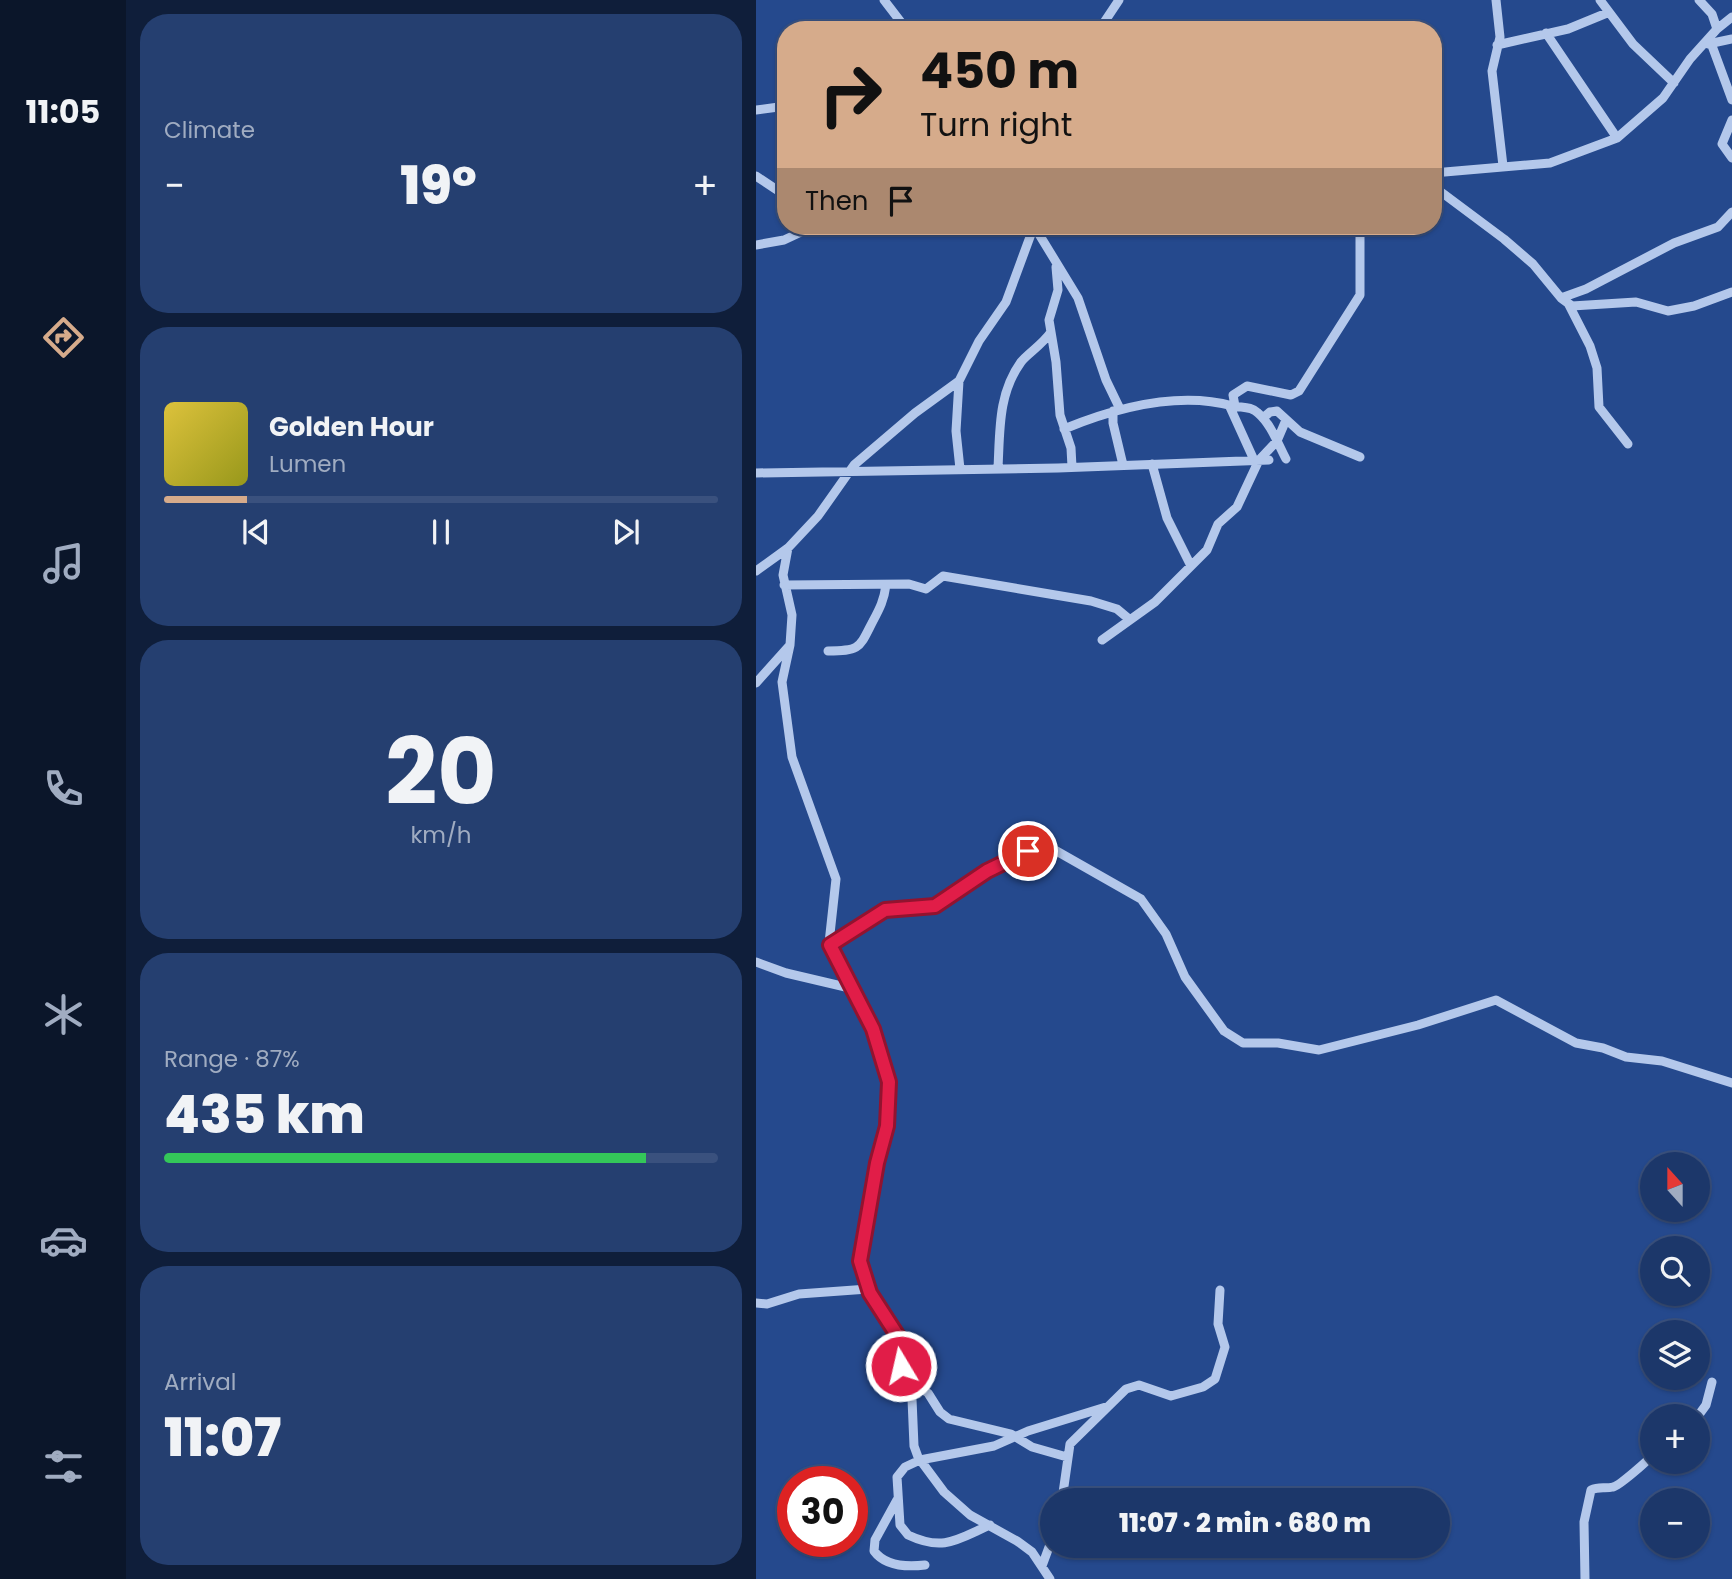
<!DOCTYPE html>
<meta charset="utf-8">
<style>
:root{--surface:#1c376a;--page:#253f70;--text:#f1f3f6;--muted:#a0acc1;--line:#3a517e;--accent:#d6ab8b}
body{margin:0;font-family:Poppins,sans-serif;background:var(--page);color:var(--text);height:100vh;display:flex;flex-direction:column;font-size:26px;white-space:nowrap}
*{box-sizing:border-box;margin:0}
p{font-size:23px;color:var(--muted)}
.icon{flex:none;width:38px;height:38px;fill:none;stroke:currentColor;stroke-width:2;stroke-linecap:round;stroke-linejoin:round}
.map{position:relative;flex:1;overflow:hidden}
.drawer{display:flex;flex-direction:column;gap:14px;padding:14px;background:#0f1e3a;width:630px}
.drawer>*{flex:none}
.guide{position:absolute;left:21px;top:21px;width:665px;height:214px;border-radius:28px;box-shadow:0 2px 5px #0004,0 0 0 2px var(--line);background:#d6ab8b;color:#111;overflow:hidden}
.needle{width:46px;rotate:339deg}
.fabs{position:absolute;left:884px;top:1152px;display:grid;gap:14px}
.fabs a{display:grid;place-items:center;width:70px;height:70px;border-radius:50%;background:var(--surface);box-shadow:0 2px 5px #0004,0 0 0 2px var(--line);font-size:35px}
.speed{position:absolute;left:21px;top:1466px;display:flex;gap:14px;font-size:35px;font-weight:700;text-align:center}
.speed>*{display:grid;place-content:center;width:91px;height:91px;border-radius:50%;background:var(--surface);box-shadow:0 2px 5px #0004,0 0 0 2px var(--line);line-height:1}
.speed .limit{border:10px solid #d22;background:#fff;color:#111}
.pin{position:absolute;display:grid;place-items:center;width:60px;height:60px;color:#fff;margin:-30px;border:4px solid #fff;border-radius:50%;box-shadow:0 2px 7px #0007}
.me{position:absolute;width:77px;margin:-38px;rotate:351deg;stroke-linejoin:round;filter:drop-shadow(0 0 5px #0008)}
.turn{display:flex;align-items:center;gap:24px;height:147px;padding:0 28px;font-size:32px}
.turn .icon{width:91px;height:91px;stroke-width:2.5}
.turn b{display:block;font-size:49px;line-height:60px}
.then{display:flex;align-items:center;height:66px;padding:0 28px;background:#0003;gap:14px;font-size:26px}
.big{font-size:52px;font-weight:800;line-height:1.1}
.drawer .tile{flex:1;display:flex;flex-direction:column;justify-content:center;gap:10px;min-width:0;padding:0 24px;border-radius:28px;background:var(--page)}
.drawer .dial{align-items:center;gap:0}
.dial b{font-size:91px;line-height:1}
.song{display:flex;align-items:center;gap:21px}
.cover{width:84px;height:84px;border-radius:10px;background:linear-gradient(135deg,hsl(50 70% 55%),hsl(60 70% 35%))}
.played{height:7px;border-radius:4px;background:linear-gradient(90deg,var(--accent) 15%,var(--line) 15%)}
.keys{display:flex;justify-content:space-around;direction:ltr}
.heat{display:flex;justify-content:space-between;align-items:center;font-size:38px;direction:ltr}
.charge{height:10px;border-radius:5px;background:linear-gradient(90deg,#34c759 87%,var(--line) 0)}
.trip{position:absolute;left:284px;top:1488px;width:410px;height:70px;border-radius:35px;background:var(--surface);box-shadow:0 2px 5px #0004,0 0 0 2px var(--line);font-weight:800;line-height:70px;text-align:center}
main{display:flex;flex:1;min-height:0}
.menu{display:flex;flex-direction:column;width:126px;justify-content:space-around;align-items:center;background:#0b162a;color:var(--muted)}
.menu .icon{width:49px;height:49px}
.menu .current{color:var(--accent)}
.menu b{font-size:32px;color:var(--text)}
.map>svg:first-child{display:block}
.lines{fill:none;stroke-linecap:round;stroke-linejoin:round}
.minor{stroke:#b4c8eb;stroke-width:9}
.route-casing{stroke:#92132f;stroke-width:18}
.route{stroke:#e11d48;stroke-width:12}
</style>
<main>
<nav class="menu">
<b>11:05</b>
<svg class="icon current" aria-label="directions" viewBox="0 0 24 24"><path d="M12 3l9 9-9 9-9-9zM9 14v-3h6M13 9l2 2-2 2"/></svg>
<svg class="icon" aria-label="music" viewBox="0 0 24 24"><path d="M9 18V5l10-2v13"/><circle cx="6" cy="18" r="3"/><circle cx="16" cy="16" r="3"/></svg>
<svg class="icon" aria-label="phone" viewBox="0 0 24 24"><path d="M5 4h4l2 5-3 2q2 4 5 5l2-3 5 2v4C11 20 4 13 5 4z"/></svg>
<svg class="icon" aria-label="climate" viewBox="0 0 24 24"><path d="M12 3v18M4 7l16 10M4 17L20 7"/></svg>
<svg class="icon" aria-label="car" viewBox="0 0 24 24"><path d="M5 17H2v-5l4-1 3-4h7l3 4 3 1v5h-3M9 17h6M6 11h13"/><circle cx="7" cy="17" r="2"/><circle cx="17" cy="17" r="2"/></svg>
<svg class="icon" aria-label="filters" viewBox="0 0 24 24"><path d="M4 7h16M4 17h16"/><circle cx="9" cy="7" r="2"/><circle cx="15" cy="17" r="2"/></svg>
</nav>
<section class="drawer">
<div class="tile"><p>Climate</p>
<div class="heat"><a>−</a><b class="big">19°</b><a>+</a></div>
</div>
<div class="tile">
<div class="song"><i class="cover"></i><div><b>Golden Hour</b><p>Lumen</p></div></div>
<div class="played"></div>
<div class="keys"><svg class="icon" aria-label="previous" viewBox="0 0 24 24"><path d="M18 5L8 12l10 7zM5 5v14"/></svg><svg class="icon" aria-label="pause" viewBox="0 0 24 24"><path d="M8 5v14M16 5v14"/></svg><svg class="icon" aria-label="next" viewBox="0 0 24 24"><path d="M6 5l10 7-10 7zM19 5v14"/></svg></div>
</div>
<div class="tile dial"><b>20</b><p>km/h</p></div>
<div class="tile"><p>Range · 87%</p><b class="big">435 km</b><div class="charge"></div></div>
<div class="tile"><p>Arrival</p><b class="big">11:07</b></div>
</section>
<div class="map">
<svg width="976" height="1579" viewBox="0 0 976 1579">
<rect width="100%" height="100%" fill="#25498d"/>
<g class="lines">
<path class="minor" d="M128 0 151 30
M740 0 744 37 736 71 747 166
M844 0 877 44 918 83
M943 0 956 14 961 29
M343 30 363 0
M790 33 861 138
M955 43 976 100
M952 44 976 39
M741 45 812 29 851 13
M0 110 30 106
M976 120 966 144 976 158
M677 173 794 163 861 138 907 98 934 59 961 29 976 17
M0 176 30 196
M677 186 748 239 777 264 805 298 816 306 880 302 912 311 938 306 976 292
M278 226 322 298 350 380 364 409
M0 245 28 240 58 226
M300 267 302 290 293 320 300 362 304 415 315 448 316 467
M805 298 830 289 918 243 962 227 976 212
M813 305 834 346 841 368 843 407 872 444
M203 381 200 431 204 469
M473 405 498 460
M479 406 477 395 491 386 535 395 543 391 604 295V226
M357 411V423L367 465
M507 418 514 412 521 411 544 432 604 457
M308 429C359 408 422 391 477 406 486 408 495 406 502 413 515 424 522 444 530 459
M396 464 411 518 435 566
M242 468C244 430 242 394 265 362 271 354 286 345 295 332
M0 473 302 468 513 460
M0 571 32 548 62 516 98 465 159 413 203 381 223 341 250 302 278 226
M28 585 153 584 170 589 187 576 335 601 361 609 373 619
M346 640 399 602 451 550 462 524 481 507 503 460 521 441 530 420
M34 645 26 682 36 757 80 879 73 943 121 1037 134 1089 131 1126 121 1163 105 1267 114 1293 143 1340 145 1368 156 1399 158 1446 162 1457 188 1492 214 1515 261 1541 276 1552 294 1579
M72 651C105 651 103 648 117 621 124 608 128 600 130 585
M0 683 34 645 36 615 27 575 32 548
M74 945 128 910 174 908 252 858 272 851 297 849 385 899 410 934 429 977 468 1031 487 1043H522L563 1050 662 1025 740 1000 820 1043 847 1048 870 1057 906 1061 976 1083
M0 962 30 973 98 989
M0 1303 11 1304 43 1294 112 1289
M150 1380 172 1393 184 1412 193 1419 255 1434 276 1447 311 1457
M942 1416 950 1405 956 1382
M141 1500 119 1540 118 1551C129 1566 152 1567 169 1565
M306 1500 314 1444 370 1389 383 1385 415 1396 447 1387 459 1379 469 1347 462 1324 464 1290
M234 1525C202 1539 188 1552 152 1535L144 1525 141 1477 149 1467 164 1460 238 1446 272 1431 353 1406
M286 1566 296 1539
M829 1579 828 1522 835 1490C843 1486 849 1489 857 1487 863 1486 894 1459 896 1455"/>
</g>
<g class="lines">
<g class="route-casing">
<path id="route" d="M145 1366 143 1338 114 1293 104 1261 121 1163 131 1126 133 1082 117 1029 74 945 129 910 179 906 231 871 272 851"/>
</g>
<use href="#route" class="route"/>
</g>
</svg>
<div class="fabs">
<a><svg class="needle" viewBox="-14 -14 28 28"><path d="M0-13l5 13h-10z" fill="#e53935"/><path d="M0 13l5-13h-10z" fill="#a0acc1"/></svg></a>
<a><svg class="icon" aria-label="search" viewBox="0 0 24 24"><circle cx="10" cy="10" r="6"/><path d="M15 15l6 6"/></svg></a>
<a><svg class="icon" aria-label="layers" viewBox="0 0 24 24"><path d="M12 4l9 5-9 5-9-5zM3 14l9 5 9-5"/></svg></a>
<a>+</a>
<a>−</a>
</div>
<div class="speed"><div class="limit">30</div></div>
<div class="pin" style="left:272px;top:851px;background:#d93025"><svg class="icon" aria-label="arrive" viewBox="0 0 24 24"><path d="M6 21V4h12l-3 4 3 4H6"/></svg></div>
<svg class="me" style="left:145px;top:1366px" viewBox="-20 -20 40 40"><circle r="17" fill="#e11d48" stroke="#fff" stroke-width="3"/><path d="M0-11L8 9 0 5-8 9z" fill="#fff"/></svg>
<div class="trip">11:07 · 2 min · 680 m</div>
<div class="guide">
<div class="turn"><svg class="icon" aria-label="right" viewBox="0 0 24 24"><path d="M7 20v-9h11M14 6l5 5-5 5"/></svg><div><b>450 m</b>Turn right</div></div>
<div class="then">Then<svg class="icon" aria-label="arrive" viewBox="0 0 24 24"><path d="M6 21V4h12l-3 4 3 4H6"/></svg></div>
</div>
</div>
</main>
